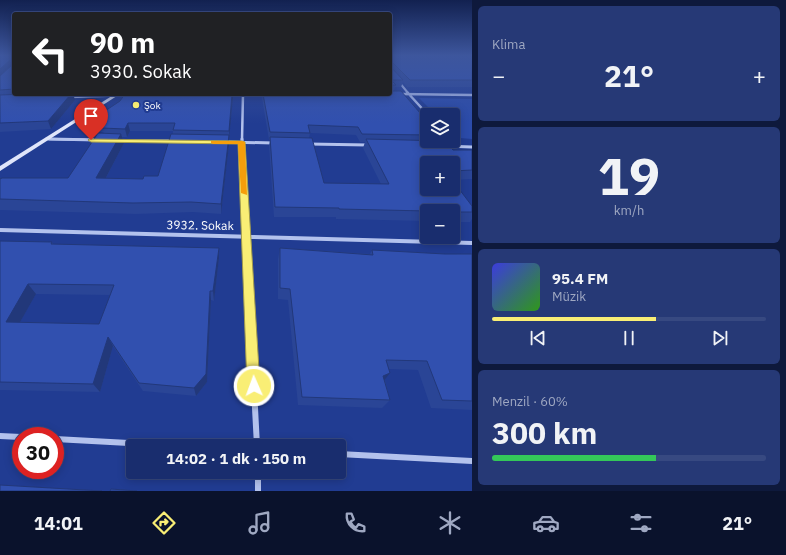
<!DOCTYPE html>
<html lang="tr">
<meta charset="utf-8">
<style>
:root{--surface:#192d6e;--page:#263976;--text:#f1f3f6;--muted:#9fa8c2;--line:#374981;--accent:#f9ee75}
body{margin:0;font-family:"IBM Plex Sans",sans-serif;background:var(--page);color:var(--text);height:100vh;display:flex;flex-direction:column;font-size:15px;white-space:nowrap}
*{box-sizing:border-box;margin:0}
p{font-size:13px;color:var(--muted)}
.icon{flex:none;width:22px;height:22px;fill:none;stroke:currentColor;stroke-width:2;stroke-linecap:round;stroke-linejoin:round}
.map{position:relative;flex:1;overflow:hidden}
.details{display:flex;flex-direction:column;gap:6px;padding:6px;background:#0e193c;width:314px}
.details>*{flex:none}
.hud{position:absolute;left:12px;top:12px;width:380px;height:84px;border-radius:4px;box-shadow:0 2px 10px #0003,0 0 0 1px var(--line);background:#202124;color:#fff;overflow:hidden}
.controls{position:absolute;left:420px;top:108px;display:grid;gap:8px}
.controls a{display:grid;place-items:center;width:40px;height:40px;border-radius:4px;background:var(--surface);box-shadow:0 2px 10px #0003,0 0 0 1px var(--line);font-size:20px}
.speed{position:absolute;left:12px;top:427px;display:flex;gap:8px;font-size:20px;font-weight:700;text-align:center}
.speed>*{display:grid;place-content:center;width:52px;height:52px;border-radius:50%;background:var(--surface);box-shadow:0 2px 10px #0003,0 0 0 1px var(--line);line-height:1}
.speed .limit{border:6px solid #d22;background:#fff;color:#111}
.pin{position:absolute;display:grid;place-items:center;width:34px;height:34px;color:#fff;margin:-41px -17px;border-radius:50% 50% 50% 0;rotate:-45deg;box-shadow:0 0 4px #0007}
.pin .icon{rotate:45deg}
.me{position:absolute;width:44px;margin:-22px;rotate:358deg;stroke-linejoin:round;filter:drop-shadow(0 0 3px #0008)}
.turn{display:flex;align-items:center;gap:14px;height:84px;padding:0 12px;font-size:18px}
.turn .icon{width:52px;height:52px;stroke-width:2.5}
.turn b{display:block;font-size:28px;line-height:34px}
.big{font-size:30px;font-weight:700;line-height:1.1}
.details .card{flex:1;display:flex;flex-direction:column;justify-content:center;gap:6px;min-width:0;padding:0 14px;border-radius:6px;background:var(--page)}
.details .dial{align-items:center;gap:0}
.dial b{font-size:52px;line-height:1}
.song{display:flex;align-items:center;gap:12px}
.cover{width:48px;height:48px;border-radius:6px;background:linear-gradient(135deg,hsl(240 70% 55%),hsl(110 70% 35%))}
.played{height:4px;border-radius:2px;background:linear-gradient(90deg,var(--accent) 60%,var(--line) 60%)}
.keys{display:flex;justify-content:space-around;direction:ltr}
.heat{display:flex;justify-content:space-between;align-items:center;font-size:22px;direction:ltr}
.charge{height:6px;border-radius:3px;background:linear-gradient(90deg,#34c759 60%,var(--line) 0)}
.trip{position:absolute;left:126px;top:439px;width:220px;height:40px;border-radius:4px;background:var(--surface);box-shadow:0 2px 10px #0003,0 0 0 1px var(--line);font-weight:700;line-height:40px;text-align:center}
.dock{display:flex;height:64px;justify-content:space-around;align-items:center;background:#0a122c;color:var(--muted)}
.dock .icon{width:28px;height:28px}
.dock .active{color:var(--accent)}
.dock b{font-size:18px;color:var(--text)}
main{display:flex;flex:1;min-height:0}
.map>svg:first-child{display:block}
.green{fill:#2b4baa}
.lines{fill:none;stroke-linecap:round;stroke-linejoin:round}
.street-far5{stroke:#b3c2ed;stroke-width:2}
.street-far4{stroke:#b3c2ed;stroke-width:2.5}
.street-far3{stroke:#b3c2ed;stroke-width:3}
.street-far2{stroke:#b3c2ed;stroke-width:4}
.street-far1{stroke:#b3c2ed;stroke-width:5}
.street{stroke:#b3c2ed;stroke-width:6}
.secondary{fill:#dfe5fa;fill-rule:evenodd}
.wall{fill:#2a4596;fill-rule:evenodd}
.shaded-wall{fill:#22387a}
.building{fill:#3150af;stroke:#22387a;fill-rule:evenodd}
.route{fill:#f9ee75;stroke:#a29b4c}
.slow{fill:#f59e0b}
.poi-dot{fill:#f9ee75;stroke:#213c92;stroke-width:1.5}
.labels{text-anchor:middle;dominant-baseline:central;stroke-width:4;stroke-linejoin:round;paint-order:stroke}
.far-poi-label{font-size:10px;fill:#fff;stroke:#213c92;text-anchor:start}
.street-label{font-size:12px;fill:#fff;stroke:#213c92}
</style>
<main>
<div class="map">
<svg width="472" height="491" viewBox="0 0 472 491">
<rect width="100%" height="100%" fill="#213c92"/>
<path class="green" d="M419 98 472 99V139L460 138 453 131V115H436Z"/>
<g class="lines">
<path class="street-far5" d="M399 82 408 93"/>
<path class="street-far4" d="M407 92 428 115
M228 94H268
M400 94 472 95
M70 97 130 95
M46 139 98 140
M242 140 243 94"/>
<path class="street-far3" d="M49 139 98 140
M242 139 245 200
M118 141H174
M451 141 455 146
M224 142 274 143
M308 144 368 145
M444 146 472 147"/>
<path class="street-far2" d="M245 199 249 276
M0 230 472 243"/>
<path class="street-far1" d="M249 275 253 371"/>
<path class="street" d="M253 370 257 446
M0 436 21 437
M55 439 184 446
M339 454 472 461
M258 472V491"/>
<path class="secondary" d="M115 94H120L0 171V166Z"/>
</g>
<path class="wall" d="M0 54H14V94H76H73L75 100 51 129 0 132Z
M390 54H472V87H407L403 82 401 87H395L394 91 427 121V141L453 150H472V179L453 180V163H427L472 206V219L470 222H453V211H427V221L336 219V217H274L269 146 270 140H269L262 98 263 94H390ZM310 133 356 135 360 142H365L363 148 381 184 324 183 309 138Z
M233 98 229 139V145L221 214 193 212 136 214 0 210V179L68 178 104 133 103 132 90 131 87 123 120 101ZM130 131H173V134L158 176 143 179 106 178 124 143 122 137H127Z
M0 241 52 242 54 245 219 248V258L214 301 211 300 207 382 196 396 143 391 113 346 100 392 0 390ZM36 294 110 295 99 324 20 322Z
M280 248 370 254 372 250 445 254H472V410L431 408 418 370 389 369 385 380 390 400 382 408 298 405 288 300 278 299V259Z"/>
<path class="shaded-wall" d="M10 60 13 67 0 79V69Z
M71 94H73L75 100 51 129 48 121Z
M232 94 233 98 229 139V131Z
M128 123 130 131 127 137 125 129Z
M121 134 124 143 100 189 96 178Z
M229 135V145L221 214V204Z
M219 248V258L214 301 213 291Z
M28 284 36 294 15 331 6 322Z
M210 291 211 300 207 382 196 396 194 388Z
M108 337 113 346 100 392 93 384Z
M390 373 383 382V376Z"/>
<path class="building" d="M0 54H14V89L0 90V76L13 64V61L10 60 0 69Z
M390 54H472V80H410L392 62 390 66Z
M390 66 403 80H391L396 85H390Z
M390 91H401L427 121V135L362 134 358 127 308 125 310 133 270 132 263 94H390Z
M27 94H71L48 121 0 123V95Z
M125 94H232L229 131 173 130 175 123H128L125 129 102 128 106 123H87L120 101Z
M98 133 121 134 96 178 143 179 144 176H158L171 134 229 135 221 204 191 202 133 203 0 199V179L2 178H68Z
M270 137 312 138 324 183 389 184 366 139 445 141 453 150H472V170L453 171V163H427V189H453V181L472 206V212H453V211H427L339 209V208L275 207Z
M0 241 52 242 51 244 219 248 213 291H210L206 374 194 388 139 383 108 337 93 384 0 382ZM28 284 114 285 99 324 6 322Z
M280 248 373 255 372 250 445 254H472V401L442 400 427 361 386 360 390 373 383 376 390 400 302 397 290 289 280 288Z
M0 485 102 491H0Z
M111 489 137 491H110Z"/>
<linearGradient id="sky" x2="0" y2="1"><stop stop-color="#122150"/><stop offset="0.45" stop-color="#3d569d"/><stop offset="1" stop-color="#3d569d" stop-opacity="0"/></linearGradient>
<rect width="472" height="123" fill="url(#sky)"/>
<path class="route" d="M89 139 242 141 245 142 260 386 258 390 254 392 249 390 247 386 238 144 91 142 88 140Z"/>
<path class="slow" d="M211 141H242L245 142 247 195 241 193 238 144H213L211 143Z"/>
<circle class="poi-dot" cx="136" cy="105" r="4"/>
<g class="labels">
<g class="far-poi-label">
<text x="144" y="105">Şok</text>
</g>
<g class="street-label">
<text transform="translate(200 225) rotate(1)">3932. Sokak</text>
</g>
</g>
</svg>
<div class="controls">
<a><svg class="icon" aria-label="layers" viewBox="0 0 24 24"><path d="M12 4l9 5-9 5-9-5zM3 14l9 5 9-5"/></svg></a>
<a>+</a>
<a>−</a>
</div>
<div class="speed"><div class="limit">30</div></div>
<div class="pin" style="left:91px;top:140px;background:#d93025"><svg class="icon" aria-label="arrive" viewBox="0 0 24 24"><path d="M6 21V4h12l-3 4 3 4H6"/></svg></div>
<svg class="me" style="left:254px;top:386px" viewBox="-20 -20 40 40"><circle r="17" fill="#f9ee75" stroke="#fff" stroke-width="3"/><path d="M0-11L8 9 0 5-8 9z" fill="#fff"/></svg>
<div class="trip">14:02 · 1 dk · 150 m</div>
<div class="hud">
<div class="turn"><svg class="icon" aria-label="left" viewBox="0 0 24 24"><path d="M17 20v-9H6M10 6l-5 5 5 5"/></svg><div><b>90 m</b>3930. Sokak</div></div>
</div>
</div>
<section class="details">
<div class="card"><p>Klima</p>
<div class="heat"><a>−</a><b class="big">21°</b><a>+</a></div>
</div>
<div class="card dial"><b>19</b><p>km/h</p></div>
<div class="card">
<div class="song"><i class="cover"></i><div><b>95.4 FM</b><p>Müzik</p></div></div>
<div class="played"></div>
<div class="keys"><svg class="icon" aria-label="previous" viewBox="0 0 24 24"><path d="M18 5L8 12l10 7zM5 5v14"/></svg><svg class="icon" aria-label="pause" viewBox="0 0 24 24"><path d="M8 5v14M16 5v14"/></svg><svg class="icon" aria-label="next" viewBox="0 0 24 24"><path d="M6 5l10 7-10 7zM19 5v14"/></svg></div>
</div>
<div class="card"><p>Menzil · 60%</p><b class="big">300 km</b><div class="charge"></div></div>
</section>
</main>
<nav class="dock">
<b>14:01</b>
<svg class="icon active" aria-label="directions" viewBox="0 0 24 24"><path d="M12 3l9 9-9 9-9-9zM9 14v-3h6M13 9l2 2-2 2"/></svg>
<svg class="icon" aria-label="music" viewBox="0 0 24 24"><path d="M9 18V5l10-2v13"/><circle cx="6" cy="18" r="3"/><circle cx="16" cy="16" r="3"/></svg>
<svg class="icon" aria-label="phone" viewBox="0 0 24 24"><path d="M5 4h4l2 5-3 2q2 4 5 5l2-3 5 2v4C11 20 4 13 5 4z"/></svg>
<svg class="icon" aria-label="climate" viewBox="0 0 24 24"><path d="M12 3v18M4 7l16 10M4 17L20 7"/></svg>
<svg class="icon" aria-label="car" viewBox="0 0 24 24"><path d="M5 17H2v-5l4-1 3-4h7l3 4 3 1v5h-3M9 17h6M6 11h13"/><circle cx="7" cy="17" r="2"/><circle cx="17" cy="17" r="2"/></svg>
<svg class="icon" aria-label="filters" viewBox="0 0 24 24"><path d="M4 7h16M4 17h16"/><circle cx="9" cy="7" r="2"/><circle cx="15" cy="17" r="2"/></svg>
<b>21°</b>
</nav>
